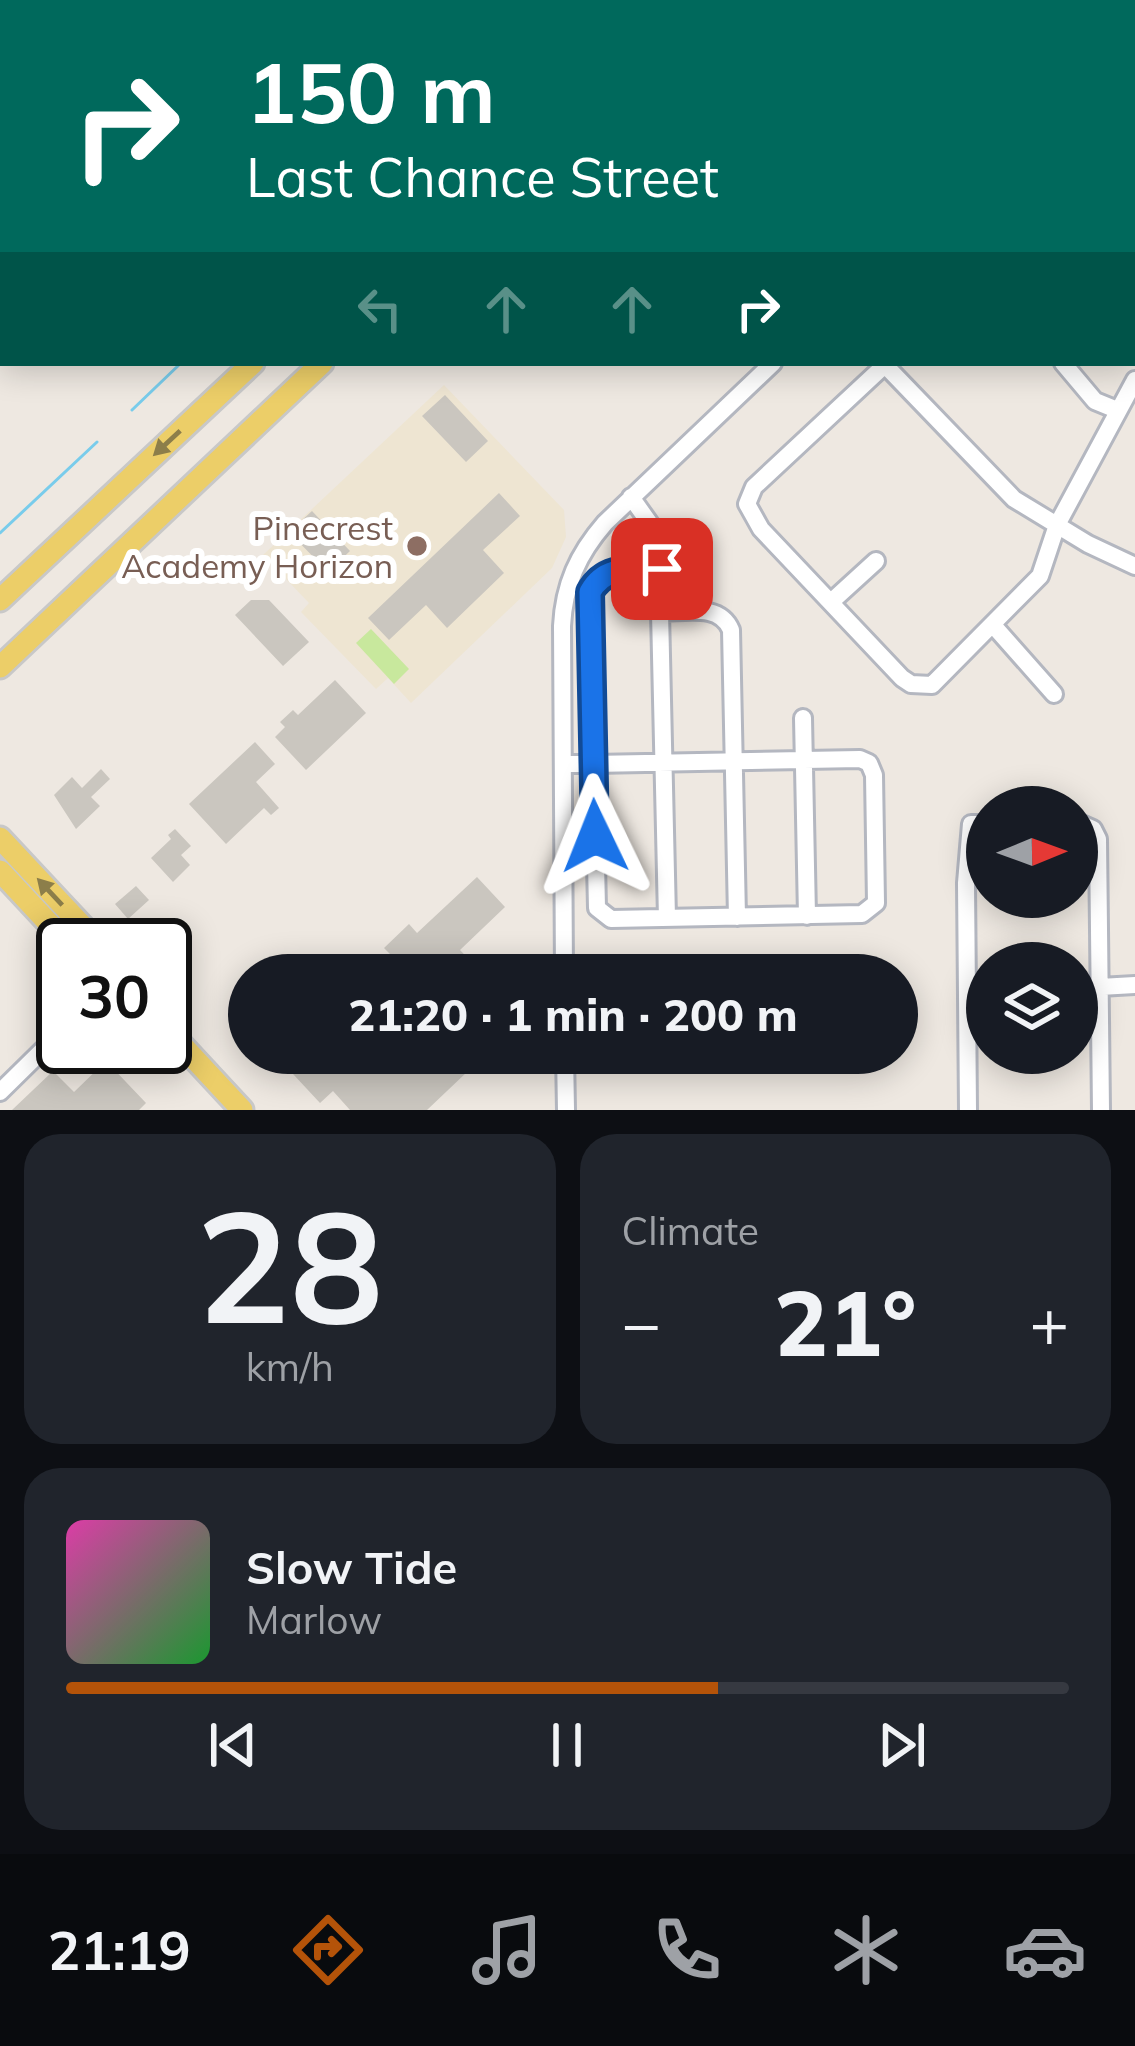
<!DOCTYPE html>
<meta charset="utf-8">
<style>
:root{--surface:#171b24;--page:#20242c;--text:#f1f3f6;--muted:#9ea1a6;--line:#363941;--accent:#b45309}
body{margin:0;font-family:Mulish,sans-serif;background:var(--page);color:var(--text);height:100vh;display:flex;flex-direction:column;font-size:45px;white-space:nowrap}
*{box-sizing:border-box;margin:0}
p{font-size:39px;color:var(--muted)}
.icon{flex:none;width:66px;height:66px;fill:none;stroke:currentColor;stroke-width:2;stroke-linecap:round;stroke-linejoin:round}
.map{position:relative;height:1110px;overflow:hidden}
.details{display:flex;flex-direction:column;gap:24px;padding:24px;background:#0d0f14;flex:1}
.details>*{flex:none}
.hud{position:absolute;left:0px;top:0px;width:1137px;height:366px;box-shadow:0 6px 30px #0003;background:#00695c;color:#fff;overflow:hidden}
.needle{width:78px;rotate:89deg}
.buttons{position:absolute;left:966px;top:786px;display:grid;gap:24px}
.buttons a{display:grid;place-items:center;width:132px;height:132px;border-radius:50%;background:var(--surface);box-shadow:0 6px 30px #0003;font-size:60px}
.speed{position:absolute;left:36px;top:918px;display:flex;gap:24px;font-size:60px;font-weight:700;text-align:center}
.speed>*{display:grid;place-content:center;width:156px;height:156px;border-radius:50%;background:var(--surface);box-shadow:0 6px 30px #0003;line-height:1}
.speed .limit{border:6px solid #111;border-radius:18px;background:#fff;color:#111}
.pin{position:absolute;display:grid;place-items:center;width:102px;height:102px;color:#fff;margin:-51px;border-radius:24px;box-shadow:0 6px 18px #0006}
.me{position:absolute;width:132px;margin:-66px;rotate:358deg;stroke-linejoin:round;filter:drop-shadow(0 0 9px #0008)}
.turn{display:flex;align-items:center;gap:42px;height:252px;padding:0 48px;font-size:54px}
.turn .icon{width:156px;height:156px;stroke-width:2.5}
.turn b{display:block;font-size:84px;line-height:102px}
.lanes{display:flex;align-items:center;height:114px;padding:0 48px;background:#0003;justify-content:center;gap:60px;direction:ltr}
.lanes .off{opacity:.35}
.big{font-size:90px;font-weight:800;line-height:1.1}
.details .card{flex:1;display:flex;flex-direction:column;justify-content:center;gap:18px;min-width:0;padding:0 42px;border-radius:36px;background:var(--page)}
.details .dial{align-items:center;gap:0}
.dial b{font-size:156px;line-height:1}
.song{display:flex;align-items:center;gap:36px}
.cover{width:144px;height:144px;border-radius:18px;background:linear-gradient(135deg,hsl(320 70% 55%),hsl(130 70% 35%))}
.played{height:12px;border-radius:6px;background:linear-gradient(90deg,var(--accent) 65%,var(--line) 65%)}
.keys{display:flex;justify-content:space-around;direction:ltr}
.heat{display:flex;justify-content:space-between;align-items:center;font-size:66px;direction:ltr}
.details .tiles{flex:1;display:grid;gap:24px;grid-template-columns:1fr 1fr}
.card:last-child{grid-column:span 2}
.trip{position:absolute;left:228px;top:954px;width:690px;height:120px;border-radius:60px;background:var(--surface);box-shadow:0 6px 30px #0003;font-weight:800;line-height:120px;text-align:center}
.tabs{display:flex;height:192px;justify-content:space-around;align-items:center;background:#090b0e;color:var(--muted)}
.tabs .icon{width:84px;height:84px}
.tabs .active{color:var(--accent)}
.tabs b{font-size:54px;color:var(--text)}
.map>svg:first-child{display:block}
.education{fill:#eee5d2}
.pitch{fill:#c8e89d}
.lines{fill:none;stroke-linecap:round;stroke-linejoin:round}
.stream{stroke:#79cceb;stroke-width:3}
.building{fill:#cac6bf}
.minor-casing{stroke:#b4b7c0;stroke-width:22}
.major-casing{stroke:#c8c8c8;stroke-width:27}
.minor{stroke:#fff;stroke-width:16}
.major{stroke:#ecce68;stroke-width:21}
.oneway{fill:#8c7e4a}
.route-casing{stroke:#114b97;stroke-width:30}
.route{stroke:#1a73e8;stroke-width:21}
.education-dot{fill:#8d6e63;stroke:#fff;stroke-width:4.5}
.labels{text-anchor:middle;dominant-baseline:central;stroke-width:12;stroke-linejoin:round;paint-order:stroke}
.education-label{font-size:33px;fill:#785e54;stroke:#fff;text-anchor:end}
</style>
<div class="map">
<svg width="1135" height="1110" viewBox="0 0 1135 1110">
<rect width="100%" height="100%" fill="#eee8e1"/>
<path class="education" d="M444 385 564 510 566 537 552 568 411 703 388 678 376 689 301 612 309 603 263 555Z"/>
<path class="pitch" d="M371 629 409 669 394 684 356 643Z"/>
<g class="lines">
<path class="stream" d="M562 3 565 0
M132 410 181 363
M0 533 97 442"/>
</g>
<path class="building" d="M445 395 488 441 466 462 422 416Z
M499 493 520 516 483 550 504 573 447 628 426 605 389 640 368 618Z
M312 511 350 551 328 572 289 532Z
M251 600H269L309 642 283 666 235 615Z
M335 680 366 713 306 770 275 737 285 727 280 722 293 710 298 715Z
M255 742 275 764 256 782 279 808 271 815 264 808 226 844 189 804Z
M101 769 110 779 91 797 100 806 76 829 54 795 72 777 82 788Z
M175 829 191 846 181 855 190 865 173 882 151 858 171 839 168 835Z
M477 877 505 907 460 950 484 975H374L393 957 384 948 409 924 417 933Z
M136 886 149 900 128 919 115 904Z
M288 1053H487L427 1110H350L333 1091 320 1103 280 1060Z
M106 1061 146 1103 139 1110H12L53 1071 74 1092Z"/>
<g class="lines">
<g class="minor-casing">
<path id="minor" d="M1134 202 1135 203
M883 363 1014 499 1088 544 1135 566
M887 363 754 487 747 504 761 529 902 678 911 684 932 685 1040 576 1057 525 1135 380
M1063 363 1095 401 1117 410
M631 497 663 542 660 612 667 918
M831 602 876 561
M660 612C686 612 720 603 731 630L737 917
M993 625 1054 694
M803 718 807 916
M564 764H593L860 759 869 763 874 775 876 903 862 914 611 919 597 908 590 591C605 564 633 570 662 569
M1077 822 1093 829 1098 839 1101 1110
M564 975 562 626C564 585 578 554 605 523L773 363
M1100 987 1135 985
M565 1053 566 1110
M0 1092 63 1030
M968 1110 966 883 971 824H987"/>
</g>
<g class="major-casing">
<path id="major" d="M634 3 637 0
M703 3 706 0
M0 600 253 363
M0 667 322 363
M0 838 100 945
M0 871 69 945
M165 1027 242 1110"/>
</g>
<use href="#minor" class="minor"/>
<use href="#major" class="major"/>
</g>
<defs><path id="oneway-solid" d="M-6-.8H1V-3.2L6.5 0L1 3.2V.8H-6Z" transform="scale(3)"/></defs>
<g class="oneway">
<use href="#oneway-solid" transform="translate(167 443) rotate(137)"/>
<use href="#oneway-solid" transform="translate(50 892) rotate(-133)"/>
</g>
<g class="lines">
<g class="route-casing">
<path id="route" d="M595 836 590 592C605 564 633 570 662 569"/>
</g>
<use href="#route" class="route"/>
</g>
<circle class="education-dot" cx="417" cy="546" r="12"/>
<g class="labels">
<g class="education-label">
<text x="393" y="527">Pinecrest<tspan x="393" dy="38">Academy Horizon</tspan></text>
</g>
</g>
</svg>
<div class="buttons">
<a><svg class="needle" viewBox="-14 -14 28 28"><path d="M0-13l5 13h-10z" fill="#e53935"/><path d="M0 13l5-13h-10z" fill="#9ea1a6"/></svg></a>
<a><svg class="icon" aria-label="layers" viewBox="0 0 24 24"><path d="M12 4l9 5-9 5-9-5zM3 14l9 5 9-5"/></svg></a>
</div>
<div class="speed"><div class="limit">30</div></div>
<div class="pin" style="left:662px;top:569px;background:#d93025"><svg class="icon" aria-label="arrive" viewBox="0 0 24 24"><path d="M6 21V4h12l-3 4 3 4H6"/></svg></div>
<svg class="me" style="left:595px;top:836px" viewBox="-20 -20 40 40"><path d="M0-17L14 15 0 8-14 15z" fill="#1a73e8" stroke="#fff" stroke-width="4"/></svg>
<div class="trip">21:20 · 1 min · 200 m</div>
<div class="hud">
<div class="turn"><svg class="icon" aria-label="right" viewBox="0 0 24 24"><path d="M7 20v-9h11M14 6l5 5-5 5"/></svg><div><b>150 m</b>Last Chance Street</div></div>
<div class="lanes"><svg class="icon off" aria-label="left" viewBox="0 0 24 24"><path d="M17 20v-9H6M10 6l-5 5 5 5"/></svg><svg class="icon off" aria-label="ahead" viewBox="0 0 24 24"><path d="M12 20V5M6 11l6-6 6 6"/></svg><svg class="icon off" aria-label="ahead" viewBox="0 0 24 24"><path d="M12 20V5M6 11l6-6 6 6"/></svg><svg class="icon" aria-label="right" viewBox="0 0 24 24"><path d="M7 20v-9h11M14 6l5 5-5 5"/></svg></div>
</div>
</div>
<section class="details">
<div class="tiles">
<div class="card dial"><b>28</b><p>km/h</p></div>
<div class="card"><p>Climate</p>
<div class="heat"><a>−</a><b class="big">21°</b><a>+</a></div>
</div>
<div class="card">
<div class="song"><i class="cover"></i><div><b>Slow Tide</b><p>Marlow</p></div></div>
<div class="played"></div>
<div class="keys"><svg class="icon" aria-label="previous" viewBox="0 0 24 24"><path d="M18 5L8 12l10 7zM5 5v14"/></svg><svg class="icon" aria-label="pause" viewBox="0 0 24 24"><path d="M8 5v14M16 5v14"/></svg><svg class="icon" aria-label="next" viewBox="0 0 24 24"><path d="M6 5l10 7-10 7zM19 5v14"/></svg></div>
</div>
</div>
</section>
<nav class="tabs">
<b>21:19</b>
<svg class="icon active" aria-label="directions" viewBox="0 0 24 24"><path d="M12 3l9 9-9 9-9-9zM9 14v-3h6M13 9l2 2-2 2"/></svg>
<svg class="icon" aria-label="music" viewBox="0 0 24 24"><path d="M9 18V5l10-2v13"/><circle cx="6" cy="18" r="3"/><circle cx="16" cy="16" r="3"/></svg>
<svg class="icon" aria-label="phone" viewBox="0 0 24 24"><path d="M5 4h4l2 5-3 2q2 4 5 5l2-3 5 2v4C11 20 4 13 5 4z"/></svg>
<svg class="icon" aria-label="climate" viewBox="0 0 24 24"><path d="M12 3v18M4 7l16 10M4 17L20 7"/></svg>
<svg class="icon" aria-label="car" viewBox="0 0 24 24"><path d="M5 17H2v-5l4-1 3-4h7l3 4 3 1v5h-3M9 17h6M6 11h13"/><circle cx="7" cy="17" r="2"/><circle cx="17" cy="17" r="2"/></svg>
</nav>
